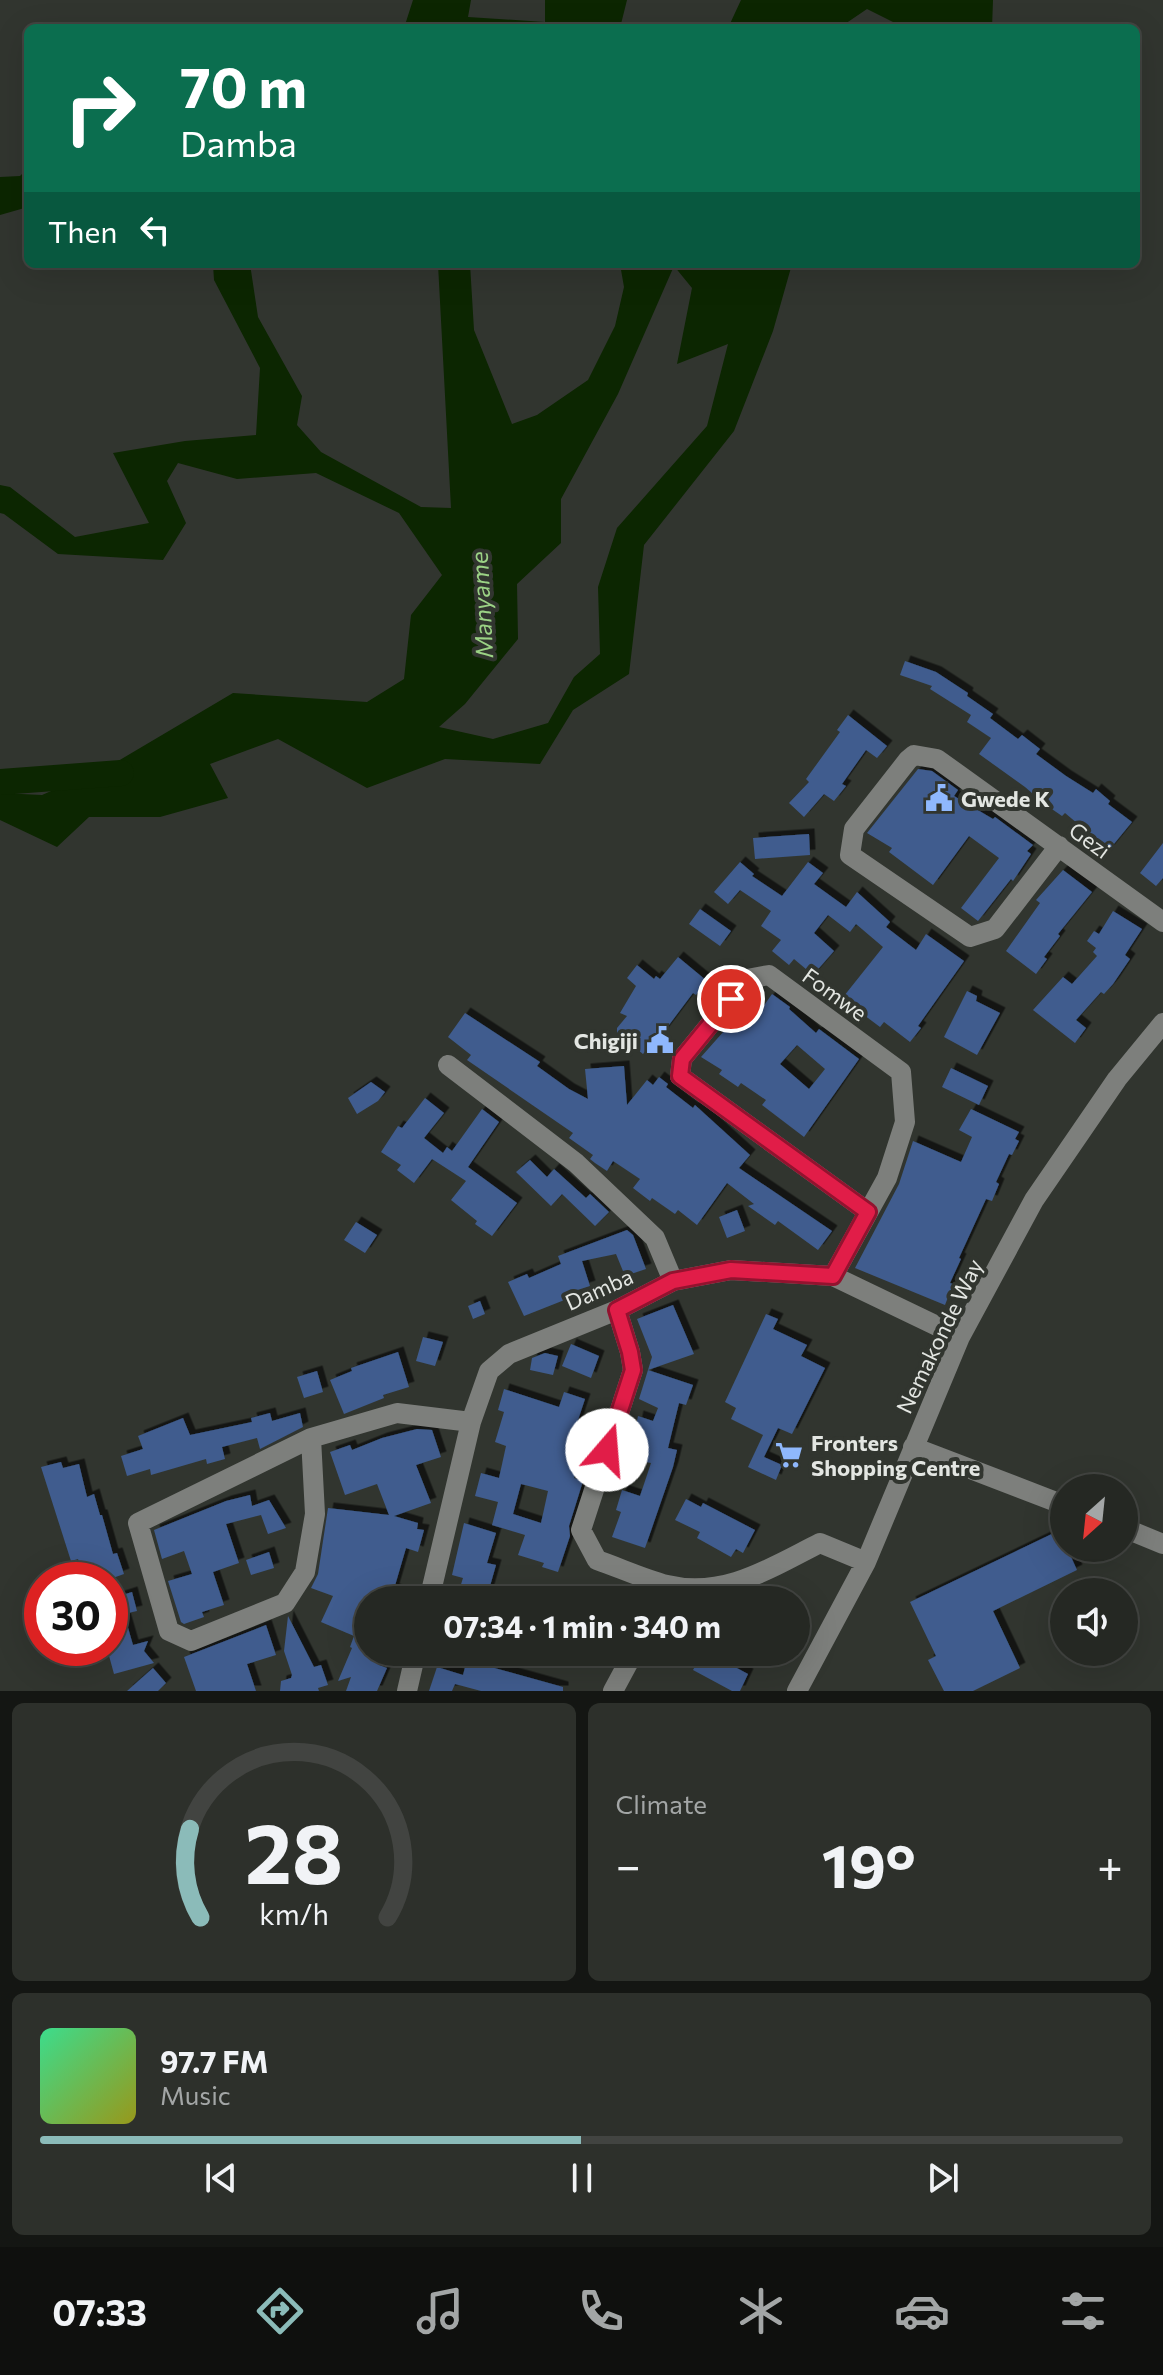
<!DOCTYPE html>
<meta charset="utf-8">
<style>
:root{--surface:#252823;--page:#2d302b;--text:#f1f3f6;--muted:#a3a6a6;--line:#424441;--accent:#8bbbb9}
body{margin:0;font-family:Commissioner,sans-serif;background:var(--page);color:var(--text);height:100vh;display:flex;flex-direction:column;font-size:30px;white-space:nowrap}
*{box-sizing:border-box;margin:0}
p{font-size:26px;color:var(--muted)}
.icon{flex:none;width:44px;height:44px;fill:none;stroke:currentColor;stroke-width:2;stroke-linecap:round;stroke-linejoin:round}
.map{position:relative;height:1691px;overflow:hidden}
.drawer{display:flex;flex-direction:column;gap:12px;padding:12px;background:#141613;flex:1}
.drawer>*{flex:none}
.banner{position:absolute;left:24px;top:24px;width:1116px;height:244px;border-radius:12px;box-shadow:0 8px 32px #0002,0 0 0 2px var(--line);background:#0b6e4f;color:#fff;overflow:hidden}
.needle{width:52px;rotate:207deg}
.controls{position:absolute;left:1050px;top:1474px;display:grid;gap:16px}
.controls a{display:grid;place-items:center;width:88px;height:88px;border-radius:50%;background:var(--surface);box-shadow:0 8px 32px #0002,0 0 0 2px var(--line);font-size:40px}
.speed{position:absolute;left:24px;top:1562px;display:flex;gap:16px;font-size:40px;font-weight:700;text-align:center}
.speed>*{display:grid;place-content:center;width:104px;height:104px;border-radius:50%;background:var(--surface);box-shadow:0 8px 32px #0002,0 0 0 2px var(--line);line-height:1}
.speed .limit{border:12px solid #d22;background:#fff;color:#111}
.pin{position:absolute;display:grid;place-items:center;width:68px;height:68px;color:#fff;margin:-34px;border:4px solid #fff;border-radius:50%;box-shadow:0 2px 8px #0007}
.me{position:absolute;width:88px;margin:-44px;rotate:18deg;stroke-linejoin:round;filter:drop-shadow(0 0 6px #0008)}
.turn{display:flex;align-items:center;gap:28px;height:168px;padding:0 24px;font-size:36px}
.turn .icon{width:104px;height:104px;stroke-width:2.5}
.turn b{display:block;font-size:56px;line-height:68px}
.then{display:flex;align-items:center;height:76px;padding:0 24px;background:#0003;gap:16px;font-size:30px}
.big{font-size:60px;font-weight:700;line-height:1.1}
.drawer .tile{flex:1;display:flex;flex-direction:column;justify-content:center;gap:12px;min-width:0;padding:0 28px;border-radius:12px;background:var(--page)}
.drawer .dial{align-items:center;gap:0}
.dial svg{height:208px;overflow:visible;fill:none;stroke:var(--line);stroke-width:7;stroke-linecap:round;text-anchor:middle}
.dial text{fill:var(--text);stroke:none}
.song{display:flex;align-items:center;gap:24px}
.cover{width:96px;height:96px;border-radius:12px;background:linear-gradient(135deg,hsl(150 70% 55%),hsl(60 70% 35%))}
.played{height:8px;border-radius:4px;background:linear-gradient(90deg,var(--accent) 50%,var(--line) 50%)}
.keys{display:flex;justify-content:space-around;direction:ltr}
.heat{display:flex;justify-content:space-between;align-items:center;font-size:44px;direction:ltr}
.drawer .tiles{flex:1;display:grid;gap:12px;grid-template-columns:1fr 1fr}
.tile:last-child{grid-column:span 2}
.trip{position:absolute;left:354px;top:1586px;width:456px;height:80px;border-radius:40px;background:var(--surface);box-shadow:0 8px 32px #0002,0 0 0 2px var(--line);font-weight:700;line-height:80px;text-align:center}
.menu{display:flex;height:128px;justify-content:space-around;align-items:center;background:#0f100e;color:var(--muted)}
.menu .icon{width:56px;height:56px}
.menu .selected{color:var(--accent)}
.menu b{font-size:36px;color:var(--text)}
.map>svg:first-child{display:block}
.water{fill:#0c2601;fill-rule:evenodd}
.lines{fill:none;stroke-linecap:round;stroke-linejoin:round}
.river{stroke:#0c2601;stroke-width:26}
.building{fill:#3f5c8e;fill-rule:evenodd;filter:url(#shadow)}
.minor{stroke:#7d7f7c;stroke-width:20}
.route-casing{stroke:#92132f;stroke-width:20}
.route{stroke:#e11d48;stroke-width:14}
.labels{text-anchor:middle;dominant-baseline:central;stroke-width:8;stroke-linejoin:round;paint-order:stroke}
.poi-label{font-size:22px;font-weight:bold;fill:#e3e6e2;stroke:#31352f;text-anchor:start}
.street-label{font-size:22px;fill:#e3e6e2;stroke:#31352f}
.water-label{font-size:24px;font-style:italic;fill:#9bd285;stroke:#31352f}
</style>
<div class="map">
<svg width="1163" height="1691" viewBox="0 0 1163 1691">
<defs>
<filter id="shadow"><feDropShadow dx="5.5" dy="-5.5" stdDeviation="0" flood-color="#0009"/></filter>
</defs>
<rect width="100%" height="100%" fill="#31352f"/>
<path class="water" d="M413 0H471L468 17 545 22V0H627L620 28H404Z
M741 0H993L992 28H905L867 9 839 28H728Z
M28 168V207L0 215V177L20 176Z
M213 264H250L258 317 302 396 297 425 321 452 421 507 451 508 438 264H470L474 330 512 424 537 415 588 380 615 326 624 287 620 264H792L773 331 734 431 644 545 629 674 573 710 540 764 445 759 367 788 278 739 210 764 228 798 160 817H89L57 847 0 820V793L42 795 113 764 233 693 367 702 404 679 411 615 442 575 399 513 316 473 237 479 178 463 167 481 186 523 163 560 58 554 4 514 0 513V485L10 487 75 537 149 523 113 453 185 441 256 435 260 368 214 280ZM674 266 692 288 677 364 728 344 707 426 617 528 598 587 600 654 574 677 548 723 493 739 439 727 465 704 518 639 517 584 561 543V499L618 394Z"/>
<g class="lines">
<path class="river" d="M0 782 121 773"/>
</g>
<path class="building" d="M905 661 936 672 968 693 967 696 993 714 990 718 1018 739 1022 735 1040 749 1036 754 1066 776 1093 793 1096 789 1110 801 1108 804 1132 822 1109 850 1065 813 1062 816 1046 805 1025 787 979 754 991 738 967 722 971 715 930 689 932 686 900 675Z
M848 715 887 746 877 758 866 750 842 784 846 786 834 801 824 794 804 817 789 803 809 782 806 779 840 732 837 730Z
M918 769 932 771 958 790 954 796 993 819 995 817 1033 845 1027 851 1031 854 1013 881 1011 879 978 921 961 908 999 858 969 836 933 885 889 852 892 848 867 833Z
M809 834 810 855 755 859 753 838Z
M1163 843V878L1156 886 1140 873Z
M740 862 754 874 752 876 782 896 808 862 823 873 814 884 846 907 857 892 890 922 886 927 916 950 926 934 964 961 918 1026 921 1028 910 1042 884 1022 880 1027 860 1012 859 1015 840 1001 883 947 856 924 850 932 828 915 814 933 834 951 813 975 794 959 789 965 772 951 781 940 761 926 771 911 740 890 728 904 714 892Z
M1063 870 1092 892 1058 934 1060 936 1044 957 1047 959 1036 974 1006 951 1040 903 1036 900Z
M700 909 731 931 720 946 689 924Z
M1113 911 1142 929 1125 955 1130 959 1113 984 1104 994 1101 992 1076 1020 1086 1028 1075 1043 1033 1010 1063 977 1072 984 1097 956 1093 952 1096 948 1087 941 1094 931 1099 934Z
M678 957 707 981 696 995 693 993 660 1037 657 1036 643 1054 617 1033V1028L627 1016 620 1013 636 986 627 978 637 965 654 979 656 976 660 979Z
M967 991 977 996 976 1001 1000 1013 977 1055 944 1037Z
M772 994 790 1007 789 1009 816 1033 819 1029 859 1059 804 1137 762 1105 766 1100 741 1083 738 1087 719 1074 722 1070 701 1057 747 1005 758 1014ZM797 1045 825 1069 809 1089 780 1064Z
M465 1013 540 1062 537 1066 569 1089 588 1099 585 1069 624 1066 627 1105 647 1080 653 1085 659 1077 668 1084 666 1087 693 1108 695 1105 750 1155 739 1168 832 1231 818 1250 778 1221 775 1225 748 1206 754 1204 727 1183 697 1225 678 1210 675 1214 652 1198 650 1201 633 1188 640 1179 613 1161 607 1171 595 1163 590 1159 593 1155 569 1138 573 1133 467 1060 471 1055 448 1037Z
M951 1068 988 1086 979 1105 942 1087Z
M371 1082 385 1092 378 1101 357 1114 348 1098Z
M425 1098 444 1113 424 1138 443 1153 447 1147 452 1151 482 1109 499 1122 468 1167 517 1203 492 1236 475 1224 477 1221 451 1200 466 1181 432 1159 414 1183 397 1170 401 1165 381 1152 398 1126 402 1128Z
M971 1109 1019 1132 1015 1139 1019 1141 1012 1155 1009 1154 996 1182 999 1184 992 1201 986 1199 959 1258 961 1259 950 1283 953 1284 945 1305 855 1268 899 1184 913 1141 961 1162 972 1137 959 1130Z
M530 1160 547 1177 554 1169 586 1198 590 1194 609 1212 595 1226 562 1194 551 1206 516 1172Z
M737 1210 745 1231 727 1238 719 1217Z
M356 1222 377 1235 365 1253 344 1240Z
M627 1230 633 1235 646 1269 625 1276 616 1254 582 1261 590 1286 565 1294 567 1299 524 1316 508 1282 527 1274 529 1278 561 1264 558 1256Z
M480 1301 485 1314 473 1319 468 1306Z
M673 1305 694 1354 648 1370 693 1385 686 1405 679 1403 668 1448 677 1450 673 1467 645 1548 612 1537 621 1512 616 1510 622 1490 640 1496 651 1463 629 1459 638 1416 653 1421 658 1408 639 1399 652 1357 637 1319Z
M766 1314 778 1319 773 1329 807 1345 801 1356 825 1368 792 1434 778 1428 764 1457 782 1465 776 1480 748 1467 763 1435 731 1419 736 1408 725 1402Z
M423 1337 443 1342 435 1366 416 1361Z
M571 1344 599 1356 591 1378 562 1366Z
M398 1352 409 1387 383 1395 384 1398 344 1414 330 1380 352 1371 351 1368Z
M545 1353 558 1356 553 1375 530 1370 532 1358Z
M317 1371 323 1392 304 1398 297 1377Z
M504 1389 559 1407 564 1392 585 1399 577 1423 594 1428 589 1447 580 1445 574 1478 583 1481 569 1526 570 1536 558 1572 542 1567 544 1563 518 1555 525 1535 492 1525 498 1502 475 1496 481 1473 499 1478 506 1446 495 1442 504 1412 498 1410ZM521 1484 548 1491 541 1523 513 1514Z
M270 1413 272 1421 300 1413 303 1427 260 1449 257 1438 222 1447 225 1459 207 1464 206 1459 151 1475 150 1469 127 1476 121 1456 143 1449 138 1436 183 1418 190 1435 252 1422 251 1418Z
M417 1429 432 1430 441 1457 416 1465 431 1503 394 1516 418 1523 417 1529 424 1530 418 1552 406 1548 394 1589 416 1597V1600H368V1652H384L379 1665 387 1668 377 1691H346L351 1677 338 1681 352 1648 350 1647 354 1636 321 1622 333 1596 311 1588 318 1574 328 1508 389 1515 377 1484 345 1495 330 1452 350 1445 352 1450 382 1438Z
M61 1462 63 1468 79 1464 87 1497 94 1494 100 1515H102L113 1554 117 1553 124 1574 110 1579V1575L85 1580 78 1559 71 1561 41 1467Z
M250 1495 252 1506 269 1500 286 1528 268 1534 261 1515 226 1524 239 1563 213 1572 224 1605 202 1612 204 1617 184 1624 181 1622 168 1581 192 1574 184 1551 162 1559 154 1530 226 1501Z
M686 1499 701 1507 703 1503 755 1530 743 1553 736 1549 731 1557 697 1538 700 1532 675 1520Z
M464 1523 496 1533 487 1563 496 1565 486 1600H456L463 1578 452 1575Z
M1058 1531 1064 1548H1067L1077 1570 993 1611 1020 1668 973 1691H944L928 1660 936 1656 910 1602Z
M269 1552 274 1568 251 1575 246 1560Z
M132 1592 137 1611 124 1614 133 1645 148 1641 144 1651 154 1663 114 1674 108 1652 110 1651V1599Z
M288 1616 314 1667 321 1665 328 1685 318 1688 319 1691H280L281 1681 291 1678 292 1675 284 1651Z
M266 1625 276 1655 247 1664 256 1691H196L184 1657Z
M469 1652H483L480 1661 487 1663V1666L563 1687V1691H481L455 1684 452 1691H429L437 1667 463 1675Z
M703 1652H707L748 1674 740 1691H732L693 1670Z
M153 1668 166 1683 158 1691H127Z"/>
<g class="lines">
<path class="minor" d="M1059 846 995 929 970 937 850 855 854 829 908 760 914 755 937 759 1163 922
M448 1065 576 1163 655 1238 673 1281
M833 1276 887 1178 905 1122 901 1072 769 975 747 979 682 1059 680 1076 868 1212
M617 1310 630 1352 633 1370 581 1530 597 1560C620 1568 644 1579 667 1585 724 1599 772 1567 820 1543L866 1562
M311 1438 315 1514 305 1572 285 1603 191 1641 169 1631 138 1523 311 1438 397 1413 471 1422
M913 1447 1064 1505
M1124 1528 1163 1544
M429 1600 471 1422 489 1371 509 1354 617 1310 673 1281 731 1270 833 1276 960 1337
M407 1691 416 1652
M613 1691 634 1652
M797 1691 866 1562 960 1337 1034 1200 1117 1079 1163 1023"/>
</g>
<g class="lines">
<g class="route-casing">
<path id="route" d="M607 1450 633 1370 630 1352 617 1310 673 1281 731 1270 833 1276 868 1212 680 1076 682 1059 731 999"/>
</g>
<use href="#route" class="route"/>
</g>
<defs>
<g id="civic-bare" transform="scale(2.16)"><path d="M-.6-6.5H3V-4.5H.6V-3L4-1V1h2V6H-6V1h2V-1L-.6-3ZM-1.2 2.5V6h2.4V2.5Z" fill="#8fb8fd" stroke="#31352f" stroke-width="2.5" paint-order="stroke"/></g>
<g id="supermarket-bare" transform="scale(2.16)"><path d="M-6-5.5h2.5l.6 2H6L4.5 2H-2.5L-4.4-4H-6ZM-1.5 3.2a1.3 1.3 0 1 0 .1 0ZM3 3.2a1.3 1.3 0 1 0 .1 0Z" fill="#8fb8fd" stroke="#31352f" stroke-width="2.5" paint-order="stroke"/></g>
</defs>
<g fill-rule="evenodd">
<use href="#civic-bare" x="939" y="798"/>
<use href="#civic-bare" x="660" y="1040"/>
<use href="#supermarket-bare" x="789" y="1455"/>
</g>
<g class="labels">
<g class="poi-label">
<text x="961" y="798">Gwede K</text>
<text x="638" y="1040" text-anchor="end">Chigiji</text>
<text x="811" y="1442">Fronters<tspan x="811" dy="25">Shopping Centre</tspan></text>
</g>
<g class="street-label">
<text transform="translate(1090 840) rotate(36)">Gezi</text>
<text transform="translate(835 994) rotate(36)">Fomwe</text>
<text transform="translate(599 1289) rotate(-24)">Damba</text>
<text transform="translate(939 1336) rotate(-64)">Nemakonde Way</text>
</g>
<g class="water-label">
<text transform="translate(481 605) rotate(-93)">Manyame</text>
</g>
</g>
</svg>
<div class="controls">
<a><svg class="needle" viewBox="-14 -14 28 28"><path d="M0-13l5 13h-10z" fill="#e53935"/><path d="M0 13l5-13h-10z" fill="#a3a6a6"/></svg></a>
<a><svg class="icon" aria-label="sound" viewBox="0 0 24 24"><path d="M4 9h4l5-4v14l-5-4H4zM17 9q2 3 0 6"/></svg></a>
</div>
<div class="speed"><div class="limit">30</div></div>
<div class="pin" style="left:731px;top:999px;background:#d93025"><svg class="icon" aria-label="arrive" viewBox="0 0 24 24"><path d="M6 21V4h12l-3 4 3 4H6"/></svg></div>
<svg class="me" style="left:607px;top:1450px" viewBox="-20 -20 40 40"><circle r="19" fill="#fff"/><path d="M0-13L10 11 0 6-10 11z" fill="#e11d48"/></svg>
<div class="trip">07:34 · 1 min · 340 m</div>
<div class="banner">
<div class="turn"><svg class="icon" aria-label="right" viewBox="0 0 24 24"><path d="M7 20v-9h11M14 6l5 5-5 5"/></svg><div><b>70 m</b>Damba</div></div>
<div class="then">Then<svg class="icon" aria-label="left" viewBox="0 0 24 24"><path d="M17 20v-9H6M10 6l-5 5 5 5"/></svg></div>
</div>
</div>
<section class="drawer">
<div class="tiles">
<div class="tile dial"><svg viewBox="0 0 100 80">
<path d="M14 69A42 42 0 1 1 86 69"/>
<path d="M14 69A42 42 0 0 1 10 35" stroke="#8bbbb9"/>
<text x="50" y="56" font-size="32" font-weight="700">28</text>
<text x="50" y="72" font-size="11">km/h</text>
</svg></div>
<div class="tile"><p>Climate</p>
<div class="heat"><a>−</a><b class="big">19°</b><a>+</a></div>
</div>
<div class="tile">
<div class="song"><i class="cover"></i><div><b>97.7 FM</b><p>Music</p></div></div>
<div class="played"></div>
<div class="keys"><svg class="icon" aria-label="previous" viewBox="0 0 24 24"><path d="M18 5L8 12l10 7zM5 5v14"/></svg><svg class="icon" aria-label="pause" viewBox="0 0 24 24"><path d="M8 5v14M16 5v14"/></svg><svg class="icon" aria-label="next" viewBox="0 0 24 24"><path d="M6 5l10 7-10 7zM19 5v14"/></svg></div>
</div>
</div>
</section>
<nav class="menu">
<b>07:33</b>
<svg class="icon selected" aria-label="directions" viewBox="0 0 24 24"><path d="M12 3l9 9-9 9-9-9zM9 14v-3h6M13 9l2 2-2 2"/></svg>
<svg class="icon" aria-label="music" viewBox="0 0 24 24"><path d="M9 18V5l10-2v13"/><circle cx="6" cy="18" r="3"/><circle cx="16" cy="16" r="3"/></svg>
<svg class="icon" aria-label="phone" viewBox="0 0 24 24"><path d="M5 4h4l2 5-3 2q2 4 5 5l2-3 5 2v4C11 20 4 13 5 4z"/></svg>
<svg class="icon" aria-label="climate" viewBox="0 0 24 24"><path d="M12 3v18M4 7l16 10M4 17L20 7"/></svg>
<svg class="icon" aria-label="car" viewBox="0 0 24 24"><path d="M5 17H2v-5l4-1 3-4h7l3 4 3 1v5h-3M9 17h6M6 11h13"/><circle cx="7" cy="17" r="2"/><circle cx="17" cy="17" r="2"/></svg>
<svg class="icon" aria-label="filters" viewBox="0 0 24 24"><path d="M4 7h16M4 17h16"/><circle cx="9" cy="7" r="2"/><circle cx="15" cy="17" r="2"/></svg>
</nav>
